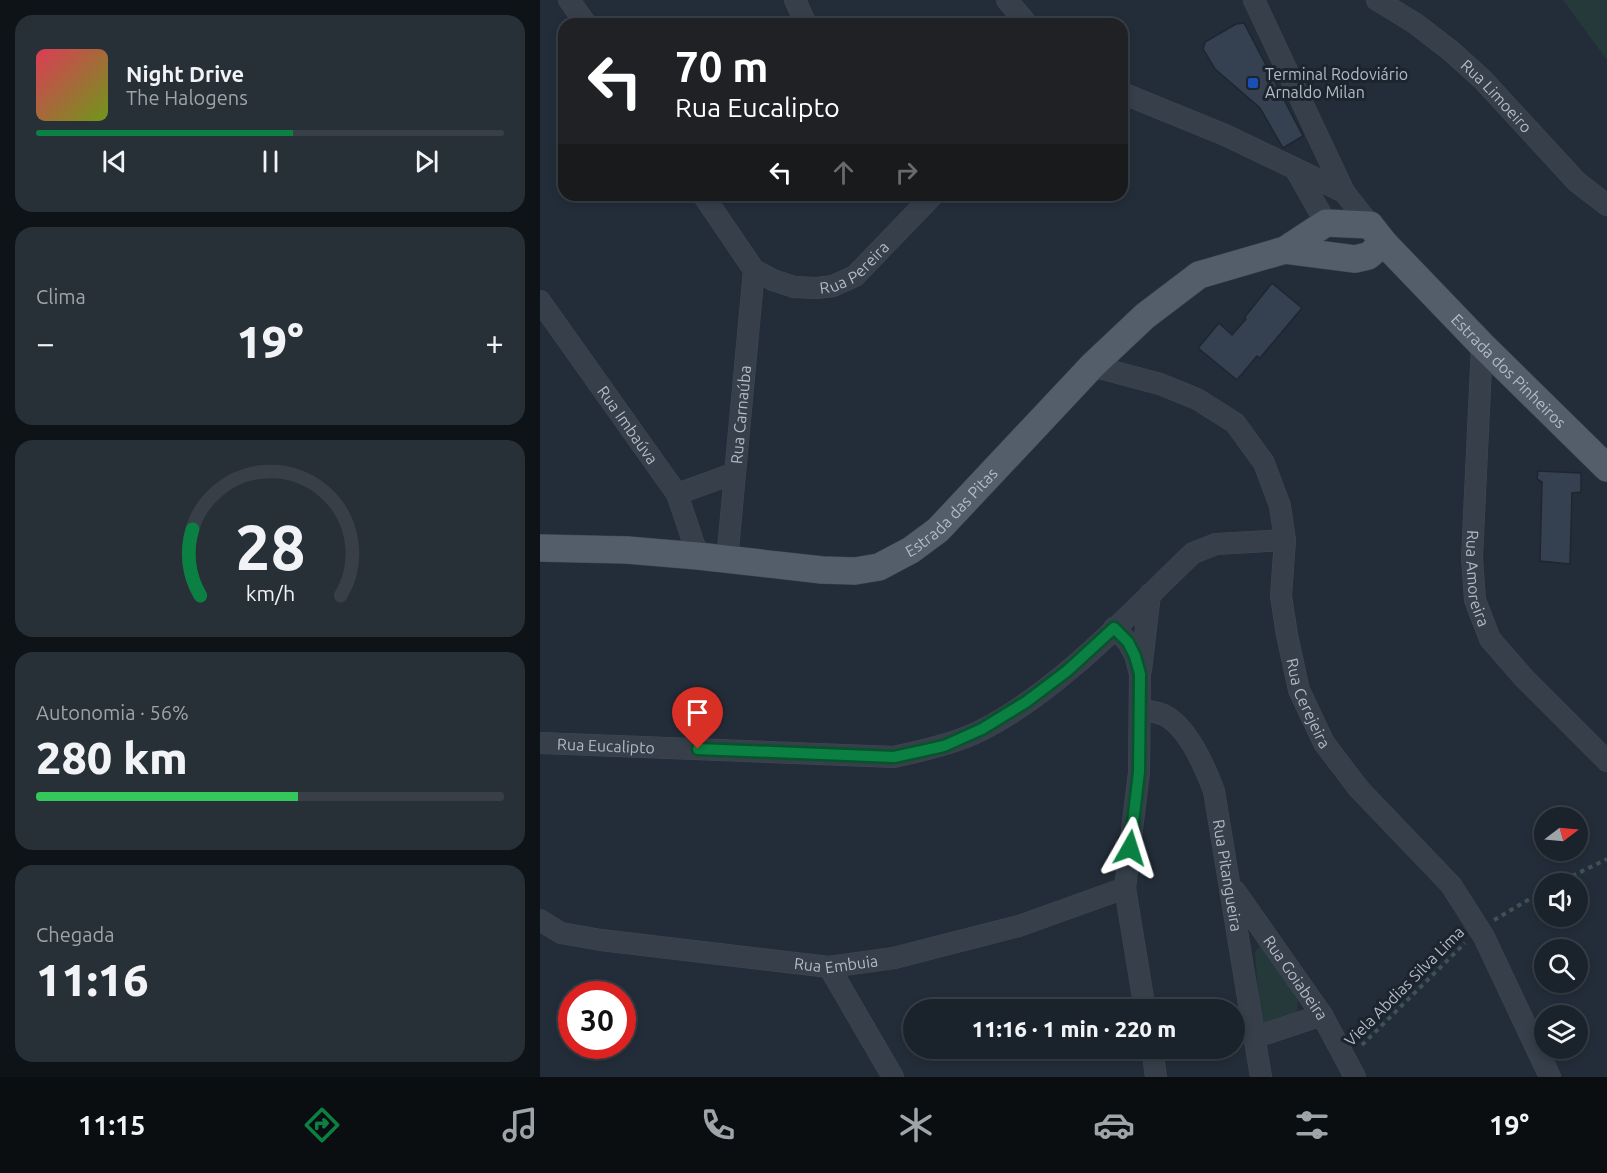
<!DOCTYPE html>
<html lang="pt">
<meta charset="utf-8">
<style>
:root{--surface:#1a222b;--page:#272f37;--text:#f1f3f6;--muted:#9fa4a9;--line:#383f47;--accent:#0b8043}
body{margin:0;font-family:Ubuntu,sans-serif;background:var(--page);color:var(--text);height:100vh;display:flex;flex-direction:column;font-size:22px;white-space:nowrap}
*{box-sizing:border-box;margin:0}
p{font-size:20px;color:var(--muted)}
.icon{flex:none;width:33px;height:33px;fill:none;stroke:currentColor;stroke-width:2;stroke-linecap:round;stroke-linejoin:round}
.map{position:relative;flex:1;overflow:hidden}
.side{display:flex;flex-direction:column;gap:15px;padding:15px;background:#0e1318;width:540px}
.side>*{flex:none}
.banner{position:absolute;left:18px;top:18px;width:570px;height:183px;border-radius:18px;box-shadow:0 3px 9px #0003,0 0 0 2px var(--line);background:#202124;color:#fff;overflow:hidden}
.needle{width:39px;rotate:74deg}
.tools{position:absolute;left:994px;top:807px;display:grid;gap:12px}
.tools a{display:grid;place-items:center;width:54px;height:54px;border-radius:50%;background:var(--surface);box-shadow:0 3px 9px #0003,0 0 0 2px var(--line);font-size:30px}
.speed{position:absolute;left:18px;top:981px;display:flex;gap:12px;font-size:30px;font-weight:700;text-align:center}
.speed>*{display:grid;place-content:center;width:78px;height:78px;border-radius:50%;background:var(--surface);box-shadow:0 3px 9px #0003,0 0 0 2px var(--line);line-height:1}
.speed .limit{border:9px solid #d22;background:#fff;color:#111}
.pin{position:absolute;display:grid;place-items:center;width:51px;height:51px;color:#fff;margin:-62px -26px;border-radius:50% 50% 50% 0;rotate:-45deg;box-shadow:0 0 6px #0007}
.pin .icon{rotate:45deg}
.me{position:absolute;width:66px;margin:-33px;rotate:6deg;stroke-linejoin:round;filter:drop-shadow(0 0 4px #0008)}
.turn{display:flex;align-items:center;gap:21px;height:126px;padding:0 18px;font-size:27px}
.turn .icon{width:78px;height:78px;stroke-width:2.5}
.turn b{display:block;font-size:42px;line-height:51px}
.lanes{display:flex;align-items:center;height:57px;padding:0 18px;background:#0003;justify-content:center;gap:30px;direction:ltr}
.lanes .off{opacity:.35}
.big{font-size:45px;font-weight:800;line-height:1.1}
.side .card{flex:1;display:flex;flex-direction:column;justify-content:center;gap:9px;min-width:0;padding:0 21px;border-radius:18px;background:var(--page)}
.side .dial{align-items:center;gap:0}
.dial svg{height:156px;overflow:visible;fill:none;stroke:var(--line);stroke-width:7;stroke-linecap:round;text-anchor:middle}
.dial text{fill:var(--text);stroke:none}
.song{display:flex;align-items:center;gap:18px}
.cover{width:72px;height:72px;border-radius:9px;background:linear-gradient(135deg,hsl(350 70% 55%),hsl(80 70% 35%))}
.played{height:6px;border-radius:3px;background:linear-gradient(90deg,var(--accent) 55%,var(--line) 55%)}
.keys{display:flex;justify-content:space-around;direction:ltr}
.heat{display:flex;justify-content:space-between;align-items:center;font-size:33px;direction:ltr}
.charge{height:9px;border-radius:4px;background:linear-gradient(90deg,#34c759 56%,var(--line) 0)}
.trip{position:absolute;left:363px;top:999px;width:342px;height:60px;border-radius:30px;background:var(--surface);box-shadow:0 3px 9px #0003,0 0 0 2px var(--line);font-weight:800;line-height:60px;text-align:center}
.tab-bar{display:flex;height:96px;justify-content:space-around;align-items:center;background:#0a0e11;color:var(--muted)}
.tab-bar .icon{width:42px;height:42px}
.tab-bar .selected{color:var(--accent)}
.tab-bar b{font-size:27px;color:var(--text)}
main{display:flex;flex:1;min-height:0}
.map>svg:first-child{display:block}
.green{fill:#25383a}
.building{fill:#354150;stroke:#1e2630;stroke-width:1.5}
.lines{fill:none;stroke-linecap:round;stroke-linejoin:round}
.minor-casing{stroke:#404853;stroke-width:22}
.major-casing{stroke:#404853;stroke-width:28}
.path{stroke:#3e5153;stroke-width:4;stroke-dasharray:4.5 4.5;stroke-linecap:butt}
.minor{stroke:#363f4a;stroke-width:21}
.major{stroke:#545e6a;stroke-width:27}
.route-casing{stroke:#07532c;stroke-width:15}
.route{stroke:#0b8043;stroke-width:10}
.transit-dot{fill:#1a4fb4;stroke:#1c242e;stroke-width:2}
.labels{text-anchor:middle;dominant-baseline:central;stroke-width:6;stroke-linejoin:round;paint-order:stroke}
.poi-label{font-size:16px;fill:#b1bac6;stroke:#1c242e;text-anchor:start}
.street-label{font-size:16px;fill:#b1bac6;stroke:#1c242e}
</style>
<main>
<section class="side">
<div class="card">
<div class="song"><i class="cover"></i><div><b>Night Drive</b><p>The Halogens</p></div></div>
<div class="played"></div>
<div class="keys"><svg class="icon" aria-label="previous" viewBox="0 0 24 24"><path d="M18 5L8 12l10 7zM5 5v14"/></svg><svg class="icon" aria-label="pause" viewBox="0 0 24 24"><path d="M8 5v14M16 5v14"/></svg><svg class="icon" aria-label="next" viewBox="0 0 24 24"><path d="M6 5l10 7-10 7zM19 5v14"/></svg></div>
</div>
<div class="card"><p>Clima</p>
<div class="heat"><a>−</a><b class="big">19°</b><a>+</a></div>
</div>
<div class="card dial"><svg viewBox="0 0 100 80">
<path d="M14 69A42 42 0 1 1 86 69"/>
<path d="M14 69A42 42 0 0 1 10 35" stroke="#0b8043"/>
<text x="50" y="56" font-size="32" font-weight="700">28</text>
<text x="50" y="72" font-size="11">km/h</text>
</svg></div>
<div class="card"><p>Autonomia · 56%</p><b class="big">280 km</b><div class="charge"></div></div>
<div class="card"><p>Chegada</p><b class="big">11:16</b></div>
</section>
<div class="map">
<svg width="1067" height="1077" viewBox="0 0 1067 1077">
<rect width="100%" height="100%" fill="#232d39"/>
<path class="green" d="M1023 0H1067V60Z
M720 946 727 949 758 1001 757 1012 725 1024 720 1020 715 952Z"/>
<path class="building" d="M704 23 763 136 743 148 720 108 675 69 663 49 665 42 696 24Z
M732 283 762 308 720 358 717 356 697 380 658 348 679 323 692 335 706 319 704 318Z
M998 471 1041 473V492L1032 493 1030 564 1000 561 1002 482 997 479Z"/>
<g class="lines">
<g class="minor-casing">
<g id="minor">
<path d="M29 0 46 24"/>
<path d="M255 0 266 24"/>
<path d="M467 0 487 24"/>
<path d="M714 0 804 192"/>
<path id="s1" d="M837 0 876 24 911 51 943 80 1037 182 1067 205"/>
<path d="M582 93 685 135 804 192 830 225"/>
<path d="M756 170 786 223"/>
<path id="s2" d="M163 195 214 270 233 280 254 287 277 288 293 286 315 276 393 195"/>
<path id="s3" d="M0 301 137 494 158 556"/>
<path id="s4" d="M942 345 932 558 935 600 950 639 984 678 1067 761"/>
<path id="s5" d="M552 366 620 384 657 399 695 423 724 463 740 506 745 540 741 596 747 635 759 690 784 743 819 789 911 885 944 937 1010 1077"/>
<path d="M137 494 195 473"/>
<path id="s6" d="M187 560 214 270"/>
<path d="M574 628 588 642 595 655 600 674 599 772 585 888 605 1010"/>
<path d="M601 670 610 594"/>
<path id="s7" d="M601 709C608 711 617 712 624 715 648 727 665 767 674 791L721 1077"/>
<path id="s8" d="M0 743 354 757C384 750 414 744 442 730 520 690 590 613 653 553L676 544 745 540"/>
<path id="s9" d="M695 891 782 1015 815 1077"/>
<path id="s10" d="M0 920 21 933 61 940 289 967 354 958 479 926 585 888"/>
<path d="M289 967 353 1077"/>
<path d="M713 1038 782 1015"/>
<path d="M612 1048 616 1077"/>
</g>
</g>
<g class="major-casing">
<g id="major">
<path d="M745 250 815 259 828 256 844 243"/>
<path id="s11" d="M0 548 87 550 158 556 282 570 315 571 339 567 371 550 398 530 552 366 605 316 659 275 745 250 786 223 830 225 844 243 942 345 1067 468"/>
</g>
</g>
<path class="path" d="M1016 884 1067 859
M954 920 1005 890
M822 1045 925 943"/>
<use href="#minor" class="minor"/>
<use href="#major" class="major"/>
</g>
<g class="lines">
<g class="route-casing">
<path id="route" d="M158 749 354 757 404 746 442 729 486 702 527 671 574 628 588 642 595 656 600 674 599 772 590 848"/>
</g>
<use href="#route" class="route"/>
</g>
<rect class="transit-dot" x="707" y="77" width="12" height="12" rx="3"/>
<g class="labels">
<g class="poi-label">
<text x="725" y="74">Terminal Rodoviário<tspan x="725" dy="18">Arnaldo Milan</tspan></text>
</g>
<g class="street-label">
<text stroke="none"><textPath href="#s1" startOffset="154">Rua Limoeiro</textPath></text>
<text stroke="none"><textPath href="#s2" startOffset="201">Rua Pereira</textPath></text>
<text stroke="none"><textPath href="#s11" startOffset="1160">Estrada dos Pinheiros</textPath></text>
<text stroke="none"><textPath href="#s6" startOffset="146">Rua Carnaúba</textPath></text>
<text stroke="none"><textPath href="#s3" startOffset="152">Rua Imbaúva</textPath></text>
<text stroke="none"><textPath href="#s11" startOffset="432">Estrada das Pitas</textPath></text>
<text stroke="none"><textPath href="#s4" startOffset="234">Rua Amoreira</textPath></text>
<text stroke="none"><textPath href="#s5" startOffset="452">Rua Cerejeira</textPath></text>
<text stroke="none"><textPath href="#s8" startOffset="66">Rua Eucalipto</textPath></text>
<text stroke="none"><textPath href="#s7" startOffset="202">Rua Pitangueira</textPath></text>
<text stroke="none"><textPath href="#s10" startOffset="302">Rua Embuia</textPath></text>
<text stroke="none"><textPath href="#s9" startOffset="106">Rua Goiabeira</textPath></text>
<text transform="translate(864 986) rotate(-45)">Viela Abdias Silva Lima</text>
</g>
</g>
</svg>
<div class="tools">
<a><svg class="needle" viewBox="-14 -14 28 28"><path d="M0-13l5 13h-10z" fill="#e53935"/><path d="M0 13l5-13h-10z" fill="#9fa4a9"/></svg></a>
<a><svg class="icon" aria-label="sound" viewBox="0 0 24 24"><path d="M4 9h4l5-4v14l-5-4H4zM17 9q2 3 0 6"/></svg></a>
<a><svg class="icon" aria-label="search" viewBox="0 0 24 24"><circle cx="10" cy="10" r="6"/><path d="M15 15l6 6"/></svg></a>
<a><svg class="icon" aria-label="layers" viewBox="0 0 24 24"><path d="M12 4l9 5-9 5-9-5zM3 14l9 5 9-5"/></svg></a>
</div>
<div class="speed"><div class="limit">30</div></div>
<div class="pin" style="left:158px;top:749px;background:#d93025"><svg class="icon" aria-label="arrive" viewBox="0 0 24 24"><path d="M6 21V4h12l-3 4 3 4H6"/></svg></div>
<svg class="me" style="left:590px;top:848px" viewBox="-20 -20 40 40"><path d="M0-17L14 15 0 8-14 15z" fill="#0b8043" stroke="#fff" stroke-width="4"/></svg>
<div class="trip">11:16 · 1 min · 220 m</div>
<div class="banner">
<div class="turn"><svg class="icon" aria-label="left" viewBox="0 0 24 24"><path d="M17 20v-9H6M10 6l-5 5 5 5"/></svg><div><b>70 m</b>Rua Eucalipto</div></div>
<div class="lanes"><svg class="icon" aria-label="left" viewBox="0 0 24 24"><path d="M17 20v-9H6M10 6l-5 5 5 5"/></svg><svg class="icon off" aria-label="ahead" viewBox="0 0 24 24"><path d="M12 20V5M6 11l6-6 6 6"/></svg><svg class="icon off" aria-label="right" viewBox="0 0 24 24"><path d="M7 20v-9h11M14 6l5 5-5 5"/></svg></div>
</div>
</div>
</main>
<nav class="tab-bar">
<b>11:15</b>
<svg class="icon selected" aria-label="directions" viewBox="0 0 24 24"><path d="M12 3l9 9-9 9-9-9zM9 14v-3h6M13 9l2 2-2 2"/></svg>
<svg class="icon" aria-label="music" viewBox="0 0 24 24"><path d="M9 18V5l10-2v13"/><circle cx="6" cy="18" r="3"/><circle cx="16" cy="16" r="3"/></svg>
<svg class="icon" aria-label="phone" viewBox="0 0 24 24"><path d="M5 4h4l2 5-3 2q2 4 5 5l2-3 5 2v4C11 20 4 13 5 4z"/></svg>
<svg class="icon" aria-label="climate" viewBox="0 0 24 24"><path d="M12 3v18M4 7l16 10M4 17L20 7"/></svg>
<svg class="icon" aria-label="car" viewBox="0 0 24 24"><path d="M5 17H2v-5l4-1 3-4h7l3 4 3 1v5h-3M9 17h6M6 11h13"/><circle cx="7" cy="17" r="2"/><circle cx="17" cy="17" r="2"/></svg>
<svg class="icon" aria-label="filters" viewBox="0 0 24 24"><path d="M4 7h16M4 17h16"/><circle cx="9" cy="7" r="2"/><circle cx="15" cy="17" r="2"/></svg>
<b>19°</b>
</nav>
